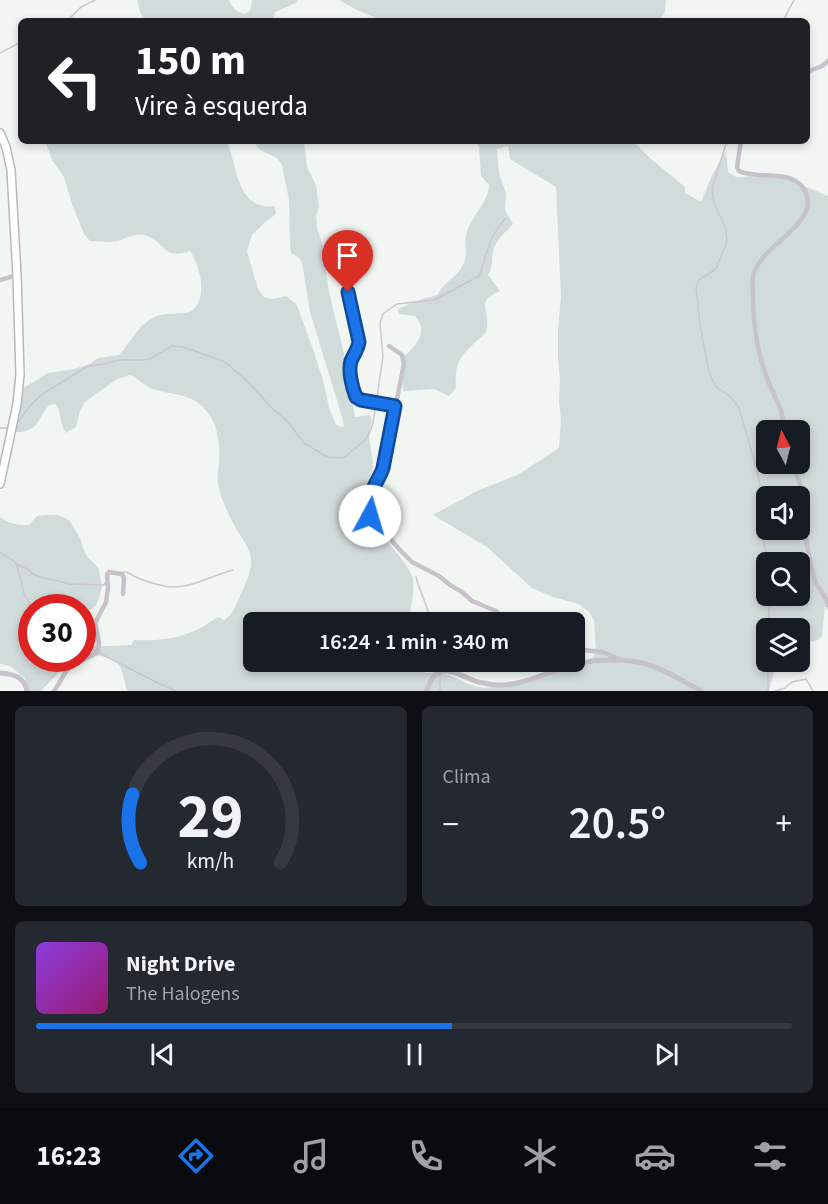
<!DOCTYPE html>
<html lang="pt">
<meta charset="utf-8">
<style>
:root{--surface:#171b24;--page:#242831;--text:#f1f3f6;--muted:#9ea1a6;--line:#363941;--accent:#1a73e8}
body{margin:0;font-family:"Source Sans 3",sans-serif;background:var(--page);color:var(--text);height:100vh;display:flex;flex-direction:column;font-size:22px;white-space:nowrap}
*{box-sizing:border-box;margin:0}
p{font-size:20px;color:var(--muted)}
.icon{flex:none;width:33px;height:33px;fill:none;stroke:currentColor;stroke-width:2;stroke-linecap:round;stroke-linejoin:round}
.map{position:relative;height:691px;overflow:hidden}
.sheet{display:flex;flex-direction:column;gap:15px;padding:15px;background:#0d0f14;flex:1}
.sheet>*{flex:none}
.hud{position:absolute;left:18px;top:18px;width:792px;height:126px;border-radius:9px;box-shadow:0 3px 9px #0003;background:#202124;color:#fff;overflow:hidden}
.needle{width:39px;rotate:353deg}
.buttons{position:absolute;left:756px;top:420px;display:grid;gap:12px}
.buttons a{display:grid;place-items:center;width:54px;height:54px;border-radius:9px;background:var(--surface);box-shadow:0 3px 9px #0003;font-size:30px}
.speed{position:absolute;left:18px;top:594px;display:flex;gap:12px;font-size:30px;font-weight:700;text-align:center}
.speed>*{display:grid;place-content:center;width:78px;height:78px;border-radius:50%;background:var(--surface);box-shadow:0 3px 9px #0003;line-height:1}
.speed .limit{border:9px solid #d22;background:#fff;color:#111}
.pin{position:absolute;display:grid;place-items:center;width:51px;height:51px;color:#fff;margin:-62px -26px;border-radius:50% 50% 50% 0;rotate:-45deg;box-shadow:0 0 6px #0007}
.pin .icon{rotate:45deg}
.me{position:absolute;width:66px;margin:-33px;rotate:6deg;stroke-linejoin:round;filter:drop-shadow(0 0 4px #0008)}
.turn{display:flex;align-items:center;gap:21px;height:126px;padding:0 18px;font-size:27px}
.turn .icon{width:78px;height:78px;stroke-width:2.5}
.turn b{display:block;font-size:42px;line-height:51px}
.big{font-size:45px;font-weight:600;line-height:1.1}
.sheet .card{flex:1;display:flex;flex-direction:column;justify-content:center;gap:9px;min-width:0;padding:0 21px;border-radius:9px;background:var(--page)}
.sheet .dial{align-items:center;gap:0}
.dial svg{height:156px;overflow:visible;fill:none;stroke:var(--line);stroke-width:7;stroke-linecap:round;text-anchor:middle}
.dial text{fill:var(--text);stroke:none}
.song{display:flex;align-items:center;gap:18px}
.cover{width:72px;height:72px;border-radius:9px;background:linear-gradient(135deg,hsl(270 70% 55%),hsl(320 70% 35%))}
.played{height:6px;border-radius:3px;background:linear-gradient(90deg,var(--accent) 55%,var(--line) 55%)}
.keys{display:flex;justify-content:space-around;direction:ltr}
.heat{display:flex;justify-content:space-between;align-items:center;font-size:33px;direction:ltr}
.sheet .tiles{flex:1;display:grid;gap:15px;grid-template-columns:1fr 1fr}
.card:last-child{grid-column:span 2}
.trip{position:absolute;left:243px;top:612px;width:342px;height:60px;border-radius:9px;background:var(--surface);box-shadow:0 3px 9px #0003;font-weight:600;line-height:60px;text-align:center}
.tab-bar{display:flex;height:96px;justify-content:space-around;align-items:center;background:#090b0e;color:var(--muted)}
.tab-bar .icon{width:42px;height:42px}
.tab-bar .active{color:var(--accent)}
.tab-bar b{font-size:27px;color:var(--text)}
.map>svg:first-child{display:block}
.green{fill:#d1dbda;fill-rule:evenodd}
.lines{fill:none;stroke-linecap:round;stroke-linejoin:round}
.stream{stroke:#ccc5d2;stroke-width:1.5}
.primary-casing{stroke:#bbb6be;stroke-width:10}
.minor{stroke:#c8c3ca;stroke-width:4.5}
.tertiary{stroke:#c8c3ca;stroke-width:5}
.primary{stroke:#fff;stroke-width:7}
.route-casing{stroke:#114b97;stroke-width:15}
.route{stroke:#1a73e8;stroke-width:10}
</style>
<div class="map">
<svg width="828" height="691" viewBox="0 0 828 691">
<rect width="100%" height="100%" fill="#f2f6f3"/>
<path class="green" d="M137 0H229C235 15 252 21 252 0H298L296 3 275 12 273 21H146L140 12Z
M339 0H666L665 11 659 21H383L355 9Z
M45 141H227C237 166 237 211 275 206L276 214 264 223 252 235 247 251 258 289 264 297 272 299 286 296 297 305 315 355 324 384 329 408 336 425 342 427 344 425 339 407 310 312 302 262 298 257 291 253 290 245 289 200 282 165 277 158 260 150 253 141H304L307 167 316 185 319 207 316 216 317 228 322 243 329 292 344 354 355 417 370 415C374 423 369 426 369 434 369 448 376 463 371 477 370 482 366 485 364 489 358 500 357 510 358 522L362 519C375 528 412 565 413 580 415 593 410 609 409 622H254V662H418L426 673C451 670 459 683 479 687 512 691 556 673 586 662L592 658 596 652 594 621 589 612 579 604 553 597 532 588 487 547 433 515 477 491 519 474 559 448 561 420 559 402 560 380 558 357V329L561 297 556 187 510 159 508 146 497 149 499 174 506 193 505 210 513 224C506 232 495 240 493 252 491 262 494 264 488 275L500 291C481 300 485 302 487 320 487 323 488 326 487 329 486 334 481 337 478 340 460 356 454 363 456 388L449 396 434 389 403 391 402 358C415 346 430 333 415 316L399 314 398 310 400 308 422 299 438 295C444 280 457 279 464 263 468 253 464 244 466 235 470 217 488 204 489 185L481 176 479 147 475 141H633L651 159 685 187V193L701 202 713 173 726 151 728 172 736 177 785 175 797 183 828 196V611L825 606 822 636 818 640 800 644V628H766V662H780L774 672 769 691H127C125 683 123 670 118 664 109 651 80 656 69 664 59 671 50 682 41 691H26L25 678 10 666 0 664V517C7 523 19 526 29 525L37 516 44 515H57L63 517 70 521 81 540 83 548 87 556 99 569 102 587 99 598 96 606 87 612 83 622 82 608H32V658H82L83 646H112L131 645 134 640C166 642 192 636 218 617L224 620C233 615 236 604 241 594 246 582 254 568 250 554 248 546 241 537 237 530 229 516 220 498 218 483 217 477 218 470 219 464 220 444 219 424 204 408 190 393 171 395 153 389 144 386 138 378 130 375L117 379 85 402 80 411 76 427 66 433C59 423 62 411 55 404L49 405C36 421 39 433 13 432L20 390 48 373 74 369 90 364 98 358 119 355C131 342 138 325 154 317 164 312 185 315 191 311 209 299 200 265 190 251 163 261 165 241 145 235 135 233 127 238 118 241 110 243 98 241 90 241L84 234 72 204 64 177 52 160ZM766 430H800V464H766ZM766 496H800V530H766ZM766 562H800V596H766Z"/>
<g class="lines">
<path class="stream" d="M67 21 81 7 95 0
M783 21 794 0
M0 53 21 42
M727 141 712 189 714 203 726 229 727 242 716 269 699 280 696 288 700 325 709 372 715 386 731 397 739 408 757 470 761 492 763 539 768 562
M15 426 30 406 41 395 83 369 88 366 104 364 119 360H143L150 359 172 346 184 347 225 362 247 381 273 409 287 421 304 443 324 455 329 457 341 458 346 456 365 440 369 434 373 423 383 357 380 323 383 314 397 304 434 300 479 276 491 240 499 226 506 218
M0 428H8
M0 552 15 562 17 566 24 593 32 610
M16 564 29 570 33 574 40 577 70 584 104 585 105 583
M124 572C130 572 131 575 136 577 144 581 155 584 164 586 187 591 210 576 233 570
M416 577C420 593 428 606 431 622
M768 628 770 596
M82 648 95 651
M99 653 160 684 176 691
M768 662V691
M441 670V662
M440 691V674
M775 691 785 688 792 682 806 679 813 691"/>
<g class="primary-casing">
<path id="primary" d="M0 133 6 147 11 170 17 275 20 375 17 404 0 484"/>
</g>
<path class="minor" d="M807 72 822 66 828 61
M741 141 737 167 739 171C760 181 798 166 807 196 816 225 759 247 753 276 752 285 753 294 753 303 754 331 758 357 769 383 777 403 783 408 784 430
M0 280 17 275
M348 292 359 342C358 349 354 354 351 361 348 371 352 387 356 397L361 400 395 406
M389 346 402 355 404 364 383 468 380 477 373 489 368 502V512L375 522 401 551 412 562 439 576 450 585 462 592 472 601 496 611 506 622
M793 464 800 484 803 522 811 566 815 581 826 599 828 605
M574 649 603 652 621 660
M54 691C60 683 64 672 71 666 79 659 91 659 98 651L99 643 95 623 106 602 108 588 107 574 109 572 122 574 124 578 123 594"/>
<path class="tertiary" d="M0 673C13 674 24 676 27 691
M426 691C429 686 431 679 435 675 447 664 466 679 478 682 486 684 494 685 501 685 526 684 548 672 572 665 590 660 612 659 631 661 661 665 677 679 702 691"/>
<use href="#primary" class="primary"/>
</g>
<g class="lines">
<g class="route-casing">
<path id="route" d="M348 292 359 342C358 349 354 354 351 361 348 371 352 387 356 397L361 400 395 406 383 468C378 484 362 498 370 516"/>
</g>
<use href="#route" class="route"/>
</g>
</svg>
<div class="buttons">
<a><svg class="needle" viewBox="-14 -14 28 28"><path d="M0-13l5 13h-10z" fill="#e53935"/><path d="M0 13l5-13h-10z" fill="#9ea1a6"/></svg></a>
<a><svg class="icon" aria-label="sound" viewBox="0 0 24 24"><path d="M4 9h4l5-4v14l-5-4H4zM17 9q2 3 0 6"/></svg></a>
<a><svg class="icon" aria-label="search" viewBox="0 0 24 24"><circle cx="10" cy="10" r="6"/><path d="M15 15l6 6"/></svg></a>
<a><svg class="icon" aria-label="layers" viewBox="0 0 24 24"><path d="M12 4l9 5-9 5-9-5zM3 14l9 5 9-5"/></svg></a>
</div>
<div class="speed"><div class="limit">30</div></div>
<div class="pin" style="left:348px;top:292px;background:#d93025"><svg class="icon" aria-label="arrive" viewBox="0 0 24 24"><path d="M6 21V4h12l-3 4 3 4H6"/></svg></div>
<svg class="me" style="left:370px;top:516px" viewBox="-20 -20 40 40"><circle r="19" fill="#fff"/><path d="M0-13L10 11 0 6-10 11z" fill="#1a73e8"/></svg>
<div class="trip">16:24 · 1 min · 340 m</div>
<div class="hud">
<div class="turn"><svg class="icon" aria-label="left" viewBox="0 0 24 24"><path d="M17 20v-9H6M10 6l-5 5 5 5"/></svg><div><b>150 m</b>Vire à esquerda</div></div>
</div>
</div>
<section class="sheet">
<div class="tiles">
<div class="card dial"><svg viewBox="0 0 100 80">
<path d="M14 69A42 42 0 1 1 86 69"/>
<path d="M14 69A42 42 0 0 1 10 34" stroke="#1a73e8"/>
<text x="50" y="56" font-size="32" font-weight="700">29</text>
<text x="50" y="72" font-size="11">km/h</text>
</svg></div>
<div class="card"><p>Clima</p>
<div class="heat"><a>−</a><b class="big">20.5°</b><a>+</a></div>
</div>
<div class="card">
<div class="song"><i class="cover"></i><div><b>Night Drive</b><p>The Halogens</p></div></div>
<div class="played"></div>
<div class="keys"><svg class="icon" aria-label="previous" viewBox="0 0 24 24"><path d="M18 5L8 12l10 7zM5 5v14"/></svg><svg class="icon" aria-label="pause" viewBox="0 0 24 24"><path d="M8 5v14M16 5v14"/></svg><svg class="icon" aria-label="next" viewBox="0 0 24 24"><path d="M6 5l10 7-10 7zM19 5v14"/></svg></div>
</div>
</div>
</section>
<nav class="tab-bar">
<b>16:23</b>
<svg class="icon active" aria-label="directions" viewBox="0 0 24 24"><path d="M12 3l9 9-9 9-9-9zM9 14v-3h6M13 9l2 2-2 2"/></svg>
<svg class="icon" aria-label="music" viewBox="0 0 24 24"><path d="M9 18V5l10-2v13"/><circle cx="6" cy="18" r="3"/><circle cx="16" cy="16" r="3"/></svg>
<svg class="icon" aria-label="phone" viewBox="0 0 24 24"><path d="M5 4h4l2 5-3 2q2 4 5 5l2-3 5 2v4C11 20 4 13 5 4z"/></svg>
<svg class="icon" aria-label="climate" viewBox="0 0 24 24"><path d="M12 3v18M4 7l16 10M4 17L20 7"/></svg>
<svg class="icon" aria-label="car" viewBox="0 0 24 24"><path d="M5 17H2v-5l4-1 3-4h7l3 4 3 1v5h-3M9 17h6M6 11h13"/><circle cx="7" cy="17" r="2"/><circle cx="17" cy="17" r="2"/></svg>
<svg class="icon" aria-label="filters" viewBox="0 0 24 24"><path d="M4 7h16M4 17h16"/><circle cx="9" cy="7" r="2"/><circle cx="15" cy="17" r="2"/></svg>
</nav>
